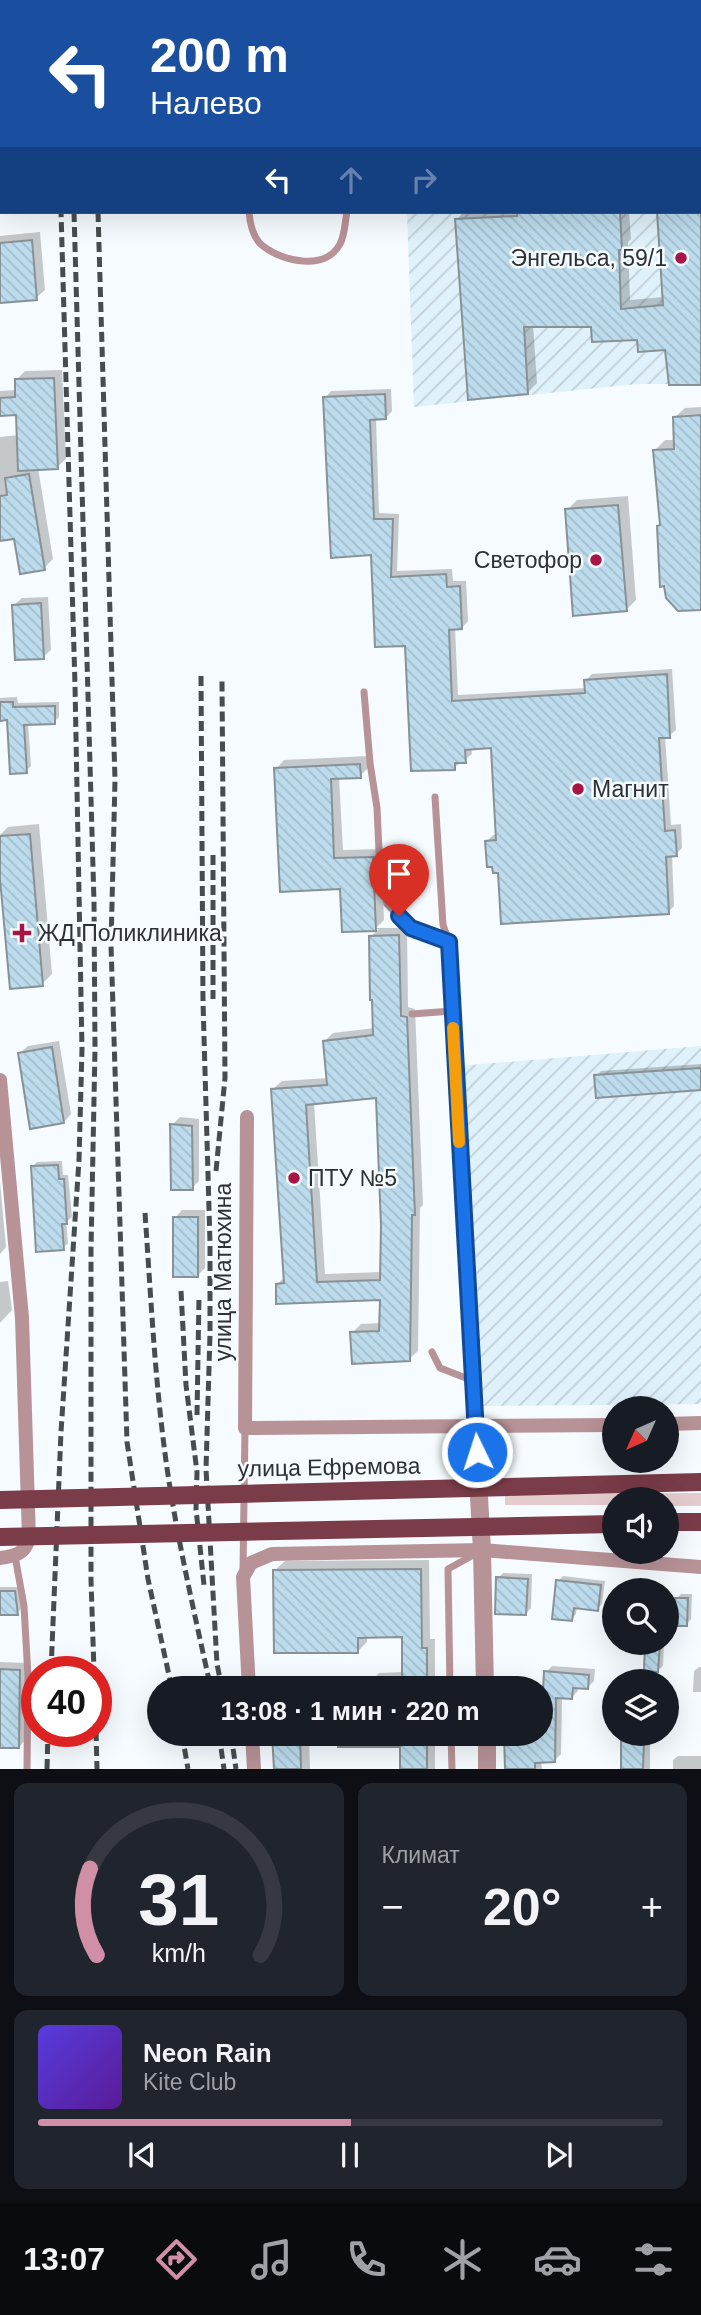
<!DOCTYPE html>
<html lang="ru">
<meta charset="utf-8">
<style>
:root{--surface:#171b24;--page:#20242c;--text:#f1f3f6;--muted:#9ea1a6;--line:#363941;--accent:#d18fa7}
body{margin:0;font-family:Arial,sans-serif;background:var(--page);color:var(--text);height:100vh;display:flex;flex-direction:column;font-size:26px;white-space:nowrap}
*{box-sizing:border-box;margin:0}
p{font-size:23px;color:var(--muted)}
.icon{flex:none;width:38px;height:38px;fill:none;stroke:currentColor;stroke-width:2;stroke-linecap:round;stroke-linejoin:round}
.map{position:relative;height:1769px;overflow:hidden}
.panel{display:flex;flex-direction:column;gap:14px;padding:14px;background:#0d0f14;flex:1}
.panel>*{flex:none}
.top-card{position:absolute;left:0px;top:0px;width:702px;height:214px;box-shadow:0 7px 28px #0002;background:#1a4fa0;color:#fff;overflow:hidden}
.needle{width:46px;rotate:225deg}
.tools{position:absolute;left:602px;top:1396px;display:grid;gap:14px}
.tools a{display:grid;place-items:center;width:77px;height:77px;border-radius:50%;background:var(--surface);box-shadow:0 7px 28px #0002;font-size:35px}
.speed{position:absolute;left:21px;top:1656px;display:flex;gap:14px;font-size:35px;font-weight:700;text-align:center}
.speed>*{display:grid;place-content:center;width:91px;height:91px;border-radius:50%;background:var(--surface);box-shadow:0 7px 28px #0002;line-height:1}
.speed .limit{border:10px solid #d22;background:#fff;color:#111}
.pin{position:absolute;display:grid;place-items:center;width:60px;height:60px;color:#fff;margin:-72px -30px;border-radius:50% 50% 50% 0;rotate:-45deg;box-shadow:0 0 7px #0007}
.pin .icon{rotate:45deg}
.me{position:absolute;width:77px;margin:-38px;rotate:356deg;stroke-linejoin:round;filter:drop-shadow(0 0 5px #0008)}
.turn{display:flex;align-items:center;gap:24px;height:147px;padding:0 35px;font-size:32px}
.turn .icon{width:91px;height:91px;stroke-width:2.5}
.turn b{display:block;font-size:49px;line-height:60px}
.lanes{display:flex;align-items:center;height:66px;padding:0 35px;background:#0003;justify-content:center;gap:35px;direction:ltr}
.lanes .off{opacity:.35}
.big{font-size:52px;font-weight:700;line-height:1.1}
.panel .tile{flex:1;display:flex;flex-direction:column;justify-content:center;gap:10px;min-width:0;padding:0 24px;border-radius:14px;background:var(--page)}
.panel .dial{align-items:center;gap:0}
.dial svg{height:182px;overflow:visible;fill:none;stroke:var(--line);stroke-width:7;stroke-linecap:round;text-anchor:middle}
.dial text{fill:var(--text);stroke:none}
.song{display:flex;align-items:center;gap:21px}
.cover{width:84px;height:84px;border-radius:10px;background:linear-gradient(135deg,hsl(250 70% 55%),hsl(270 70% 35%))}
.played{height:7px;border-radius:4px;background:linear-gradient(90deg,var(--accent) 50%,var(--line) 50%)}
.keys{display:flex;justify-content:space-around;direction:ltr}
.heat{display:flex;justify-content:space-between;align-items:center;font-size:38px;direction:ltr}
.panel .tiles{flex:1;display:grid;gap:14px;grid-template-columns:1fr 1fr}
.tile:last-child{grid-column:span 2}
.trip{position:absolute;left:147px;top:1676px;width:406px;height:70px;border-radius:35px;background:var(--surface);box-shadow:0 7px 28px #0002;font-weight:700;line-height:70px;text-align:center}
.dock{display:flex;height:112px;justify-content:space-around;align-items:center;background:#090b0e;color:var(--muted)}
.dock .icon{width:49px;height:49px}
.dock .on{color:var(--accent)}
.dock b{font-size:32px;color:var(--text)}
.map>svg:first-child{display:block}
.industrial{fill:url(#industrial-furrows)}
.green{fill:#e4cbce}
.shadow{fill:#0003;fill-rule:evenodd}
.building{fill:url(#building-back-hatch);stroke:#889196;stroke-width:2;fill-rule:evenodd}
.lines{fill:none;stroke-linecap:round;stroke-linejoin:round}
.service{stroke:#b79297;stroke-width:7}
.minor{stroke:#b79297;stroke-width:14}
.tertiary{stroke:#b79297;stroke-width:18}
.primary{stroke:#7a3c48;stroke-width:18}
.rail{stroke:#474c4e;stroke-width:5;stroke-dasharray:10 5;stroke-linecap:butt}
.primary-bridge{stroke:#7a3c48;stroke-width:18}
.route-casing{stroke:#114b97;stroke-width:18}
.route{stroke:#1a73e8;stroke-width:12}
.slow{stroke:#f59e0b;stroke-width:12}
.poi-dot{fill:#a91447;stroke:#f5fbfe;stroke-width:2.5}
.labels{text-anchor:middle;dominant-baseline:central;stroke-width:5;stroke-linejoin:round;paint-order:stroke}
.poi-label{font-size:23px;fill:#2d3133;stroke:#f5fbfe;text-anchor:start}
.street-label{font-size:23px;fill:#2d3133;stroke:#f5fbfe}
</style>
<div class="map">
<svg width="701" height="1769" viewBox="0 0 701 1769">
<defs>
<pattern id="industrial-furrows" width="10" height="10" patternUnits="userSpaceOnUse" patternTransform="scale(1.75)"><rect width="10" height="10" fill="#dff1fa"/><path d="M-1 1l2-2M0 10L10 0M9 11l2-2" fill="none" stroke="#c0cfd7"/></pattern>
<pattern id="building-back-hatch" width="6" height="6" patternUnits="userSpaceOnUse" patternTransform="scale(1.75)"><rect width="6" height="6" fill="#bcdced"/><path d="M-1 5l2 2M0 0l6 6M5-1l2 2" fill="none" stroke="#a2bdcc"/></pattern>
</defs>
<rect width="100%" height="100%" fill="#f5fbfe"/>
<path class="industrial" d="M399 0H701V384H637L414 407 407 212H700V2Z
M701 1046V1404L482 1406 458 1066Z"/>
<path class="green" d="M701 1493V1506H667V1500H614V1505H505V1494Z"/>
<path class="shadow" d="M308 0H355V2H308Z
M404 0H539V2H404Z
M574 0H621V2H574Z
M664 0H701V78L700 2Z
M700 82 701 383 667 349 593 325H533L537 383 527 393 457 219 464 212H629L631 239 628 242 630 300 664 297 659 212H700Z
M40 232 45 290 36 298 0 301V236Z
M62 370 66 459 57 467 38 468 53 559 44 568 16 537 0 540V437L19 435 18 413 0 415V391L17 390 16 380 25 371Z
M391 389 392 411 386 418H376L379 513 399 514 397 571 452 569 453 581H466L468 621 462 628H455L458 695 586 688 585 681 592 674 672 669 676 730 669 736H665L671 825 681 824 682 848 676 854 672 855 674 906 668 912 499 871 487 841 493 835H498L492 746 471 747 472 754 454 768 373 553 325 398 331 391Z
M701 407V414L683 415V418L701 417V608L661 524 655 450 665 440H675L674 418 685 408Z
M628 496 636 600 626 610 567 510 577 500Z
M48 597 51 650 43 657 14 605 22 598Z
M17 697 18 703 59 702V717L54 722 28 723 31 766 26 771 8 718 0 719V698Z
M369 756V767L360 776 339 777 343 850 381 849 384 920 376 928H407L408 1007 415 1009 423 1205 420 1208 418 1351 409 1359 352 1333 361 1324 381 1323 382 1298 277 1284 285 1277 273 1089 282 1081 328 1078 324 1042 333 1033 375 1028 370 937 379 929 344 930 342 887 276 769 284 760ZM378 1096 383 1226 382 1272 325 1274 314 1103Z
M39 824 52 974 42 984 0 859V835L8 827Z
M59 1041 71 1114 64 1122 20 1053 28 1046Z
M701 1064V1089L596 1076 601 1071Z
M180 1117 199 1119V1181L192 1188 172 1125Z
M62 1161 63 1175H68L72 1217 66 1222 68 1243 63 1248 32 1167 37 1162Z
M0 1182 6 1247 0 1254Z
M182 1210H205V1268L197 1276 175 1218Z
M8 1281 12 1310 0 1323V1282Z
M429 1560 430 1639H435V1689H370V1682L379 1673 404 1672V1636H367V1642L358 1651 275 1570 285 1561Z
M503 1573 532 1574 531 1608 526 1613 498 1578Z
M563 1576 605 1581 602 1604 597 1609 577 1606 576 1614 572 1619 558 1581Z
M0 1587H19L22 1608 17 1613H0Z
M681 1594H692L691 1619 687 1624 676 1599Z
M614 1600V1630H613L612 1603Z
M647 1643H664L663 1666 658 1670Z
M0 1662 27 1663 26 1739 19 1747 0 1746Z
M552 1666 595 1669 594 1681 587 1688 578 1687V1691L572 1697 562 1696 561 1754 555 1760 541 1761 542 1769H506L541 1734V1706H543L546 1672Z
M699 1667H701V1692H693L694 1671Z
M275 1734H435V1769H401L402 1746 340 1737H309L310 1769H276Z
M630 1735H650V1769H623V1742Z
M678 1756H701V1769H673V1760Z"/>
<path class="building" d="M517 212H620L622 250H619L621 309 663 305 657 212H701V385H669L665 350 638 352 637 340 592 342 591 327H524L528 394 468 400 455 219 517 216Z
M32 240 37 300 0 303V243Z
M54 378 58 469 18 471 16 415 0 416V398L15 397V379Z
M385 394 386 419 370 420 374 519H393L391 577 446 574 447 587 460 586 462 629 449 630 452 701 585 693 584 680 667 674 670 738H659L665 831 675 830 677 856 666 857 669 914 501 924 498 873H493L492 867H487L485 841 496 840 491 748 465 750 466 763H455V770L411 771 405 646 375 647 371 555 331 558 329 519 323 397Z
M701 415V610L678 611 666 598 664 586 660 587 657 526 660 525 653 450 674 449 673 417Z
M29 474 45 570 20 574 14 539 0 541V496L7 495 5 478Z
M618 505 627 611 573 616 565 509Z
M41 603 44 659 15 660 12 605Z
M0 702H13V707L55 706V724L24 725 27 773 10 774 7 720 0 721Z
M360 764 361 778 331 779 334 858 373 857 376 931 342 932 340 889 280 892 274 768Z
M30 834 43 986 10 989 0 879V836Z
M399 935 401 1016 407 1017 415 1215H412L410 1361 352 1364 350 1332 379 1331 380 1300 276 1304V1284L284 1283 271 1089 327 1085 323 1041 373 1035 372 1000H370L369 936ZM376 1098 381 1226 380 1280 317 1282 306 1105Z
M52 1047 64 1123 30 1129 18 1053Z
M701 1068V1090L596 1098 594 1075Z
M170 1124 192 1126 193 1190H171Z
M58 1165 59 1179H64L67 1224H62L64 1250 36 1252 31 1166Z
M173 1217H198V1277H173Z
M421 1569 422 1648H427V1689H402V1637L358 1638V1653H274L273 1570Z
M496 1577 528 1579 526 1615 495 1614Z
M556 1580 601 1585 598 1611 574 1608 572 1621 552 1619Z
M0 1591H15L18 1615H0Z
M675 1598H688L687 1626H674Z
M645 1643 660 1644 658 1672 644 1671Z
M0 1669 20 1670 19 1748H0Z
M544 1671 589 1675 588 1689 573 1688 572 1699 556 1698 555 1762 535 1763V1769H505L504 1734H541Z
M272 1734H300L301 1769H274Z
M338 1734H427V1769H400V1747H338Z
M621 1741 644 1742 643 1769H621Z"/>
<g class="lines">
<path class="service" d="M272 0 273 2
M359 0V2
M249 212C250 223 253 239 263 246 283 262 326 271 340 244 345 235 345 221 347 212
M364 692 370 763 377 808 380 872 387 904 411 928 449 942
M435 797 443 925 449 942 475 1427
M412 1014 452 1011
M432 1352 440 1368 471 1380
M15 1556 24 1606 28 1677 27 1769
M243 1571 245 1428
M450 1689 448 1569 477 1553
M451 1734 452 1769"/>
<path class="minor" d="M0 1080 22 1318 29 1538C25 1554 15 1556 0 1558
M247 1117 245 1428 614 1425
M667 1424 701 1423
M249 1689 243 1577 251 1563 272 1554 482 1550 701 1567
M252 1734 254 1769"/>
<path class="tertiary" d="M475 1427 482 1550 485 1689
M487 1734V1769"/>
<path class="primary" d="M667 1522H701"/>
<path class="rail" d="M55 0 56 2
M91 0V2
M74 212 94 902 95 1049 91 1249V1580L94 1671
M98 212 115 780 111 945 127 1442 148 1579 172 1689
M201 676 203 1002 210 1243V1334L206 1469 217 1664 222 1689
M213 855V999
M216 1171 225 1078 222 681
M145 1213C151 1298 155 1384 167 1468 178 1543 195 1616 211 1689
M181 1291 186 1385 197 1472 196 1509 204 1585
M197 1415 199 1296
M51 1671 61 1432 79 1160 82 1049 75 685 61 212
M96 1731 97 1769
M182 1734 188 1769
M219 1734 224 1769
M231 1734 236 1769
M47 1769 48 1731"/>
<path class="primary-bridge" d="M0 1500 701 1482
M0 1537 614 1524"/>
</g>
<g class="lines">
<g class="route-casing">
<path id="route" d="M399 916 411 928 449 942 477 1452"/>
</g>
<use href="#route" class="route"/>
<path class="slow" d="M453 1028 459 1142"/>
</g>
<g class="poi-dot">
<circle cx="681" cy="258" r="7"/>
<circle cx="596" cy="560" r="7"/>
<circle cx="578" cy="789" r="7"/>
<path d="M18.5 922.5h7v7h7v7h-7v7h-7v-7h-7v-7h7z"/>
<circle cx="294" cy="1178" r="7"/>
</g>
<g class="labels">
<g class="poi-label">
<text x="667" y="258" text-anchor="end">Энгельса, 59/1</text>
<text x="582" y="560" text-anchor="end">Светофор</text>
<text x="592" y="789">Магнит</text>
<text x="38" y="933">ЖД Поликлиника</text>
<text x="308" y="1178">ПТУ №5</text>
</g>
<g class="street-label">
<text transform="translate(223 1272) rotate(-90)">улица Матюхина</text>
<text transform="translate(329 1467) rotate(-1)">улица Ефремова</text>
</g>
</g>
</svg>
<div class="tools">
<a><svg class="needle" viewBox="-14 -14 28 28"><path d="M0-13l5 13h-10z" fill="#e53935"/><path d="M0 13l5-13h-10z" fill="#9ea1a6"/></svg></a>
<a><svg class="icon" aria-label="sound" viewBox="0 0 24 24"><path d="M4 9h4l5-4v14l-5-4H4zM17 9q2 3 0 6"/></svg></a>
<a><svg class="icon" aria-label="search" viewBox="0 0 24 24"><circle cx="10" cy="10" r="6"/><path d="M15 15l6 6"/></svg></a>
<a><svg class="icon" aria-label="layers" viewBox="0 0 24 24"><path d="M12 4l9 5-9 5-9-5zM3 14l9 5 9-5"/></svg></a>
</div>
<div class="speed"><div class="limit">40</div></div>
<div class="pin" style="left:399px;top:916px;background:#d93025"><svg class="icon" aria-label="arrive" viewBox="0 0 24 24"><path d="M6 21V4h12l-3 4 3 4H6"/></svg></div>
<svg class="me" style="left:477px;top:1452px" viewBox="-20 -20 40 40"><circle r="17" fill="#1a73e8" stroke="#fff" stroke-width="3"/><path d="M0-11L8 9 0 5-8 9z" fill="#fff"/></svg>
<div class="trip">13:08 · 1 мин · 220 m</div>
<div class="top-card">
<div class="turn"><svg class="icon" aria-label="left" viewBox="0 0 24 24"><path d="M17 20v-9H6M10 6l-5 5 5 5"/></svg><div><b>200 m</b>Налево</div></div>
<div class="lanes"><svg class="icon" aria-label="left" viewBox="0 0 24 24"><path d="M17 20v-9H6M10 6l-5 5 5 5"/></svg><svg class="icon off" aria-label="ahead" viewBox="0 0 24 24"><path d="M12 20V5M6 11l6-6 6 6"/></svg><svg class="icon off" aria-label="right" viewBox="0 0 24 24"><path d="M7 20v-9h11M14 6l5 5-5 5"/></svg></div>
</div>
</div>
<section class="panel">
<div class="tiles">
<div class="tile dial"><svg viewBox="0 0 100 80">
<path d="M14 69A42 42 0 1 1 86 69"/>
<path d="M14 69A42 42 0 0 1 11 31" stroke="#d18fa7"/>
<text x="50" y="56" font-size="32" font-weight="700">31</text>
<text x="50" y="72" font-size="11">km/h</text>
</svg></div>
<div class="tile"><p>Климат</p>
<div class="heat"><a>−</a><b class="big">20°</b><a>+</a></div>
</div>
<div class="tile">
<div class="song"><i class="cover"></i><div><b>Neon Rain</b><p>Kite Club</p></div></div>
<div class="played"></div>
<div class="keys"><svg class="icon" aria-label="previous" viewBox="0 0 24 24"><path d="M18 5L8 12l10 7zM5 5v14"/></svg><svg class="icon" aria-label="pause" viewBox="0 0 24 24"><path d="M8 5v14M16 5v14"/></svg><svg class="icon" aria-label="next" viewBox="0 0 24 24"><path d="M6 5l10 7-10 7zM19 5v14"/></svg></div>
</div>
</div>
</section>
<nav class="dock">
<b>13:07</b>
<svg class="icon on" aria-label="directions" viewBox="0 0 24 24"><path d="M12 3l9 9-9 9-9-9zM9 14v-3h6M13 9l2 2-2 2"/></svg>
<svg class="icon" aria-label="music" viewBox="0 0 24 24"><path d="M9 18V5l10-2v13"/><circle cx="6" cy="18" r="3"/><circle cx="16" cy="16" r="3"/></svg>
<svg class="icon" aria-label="phone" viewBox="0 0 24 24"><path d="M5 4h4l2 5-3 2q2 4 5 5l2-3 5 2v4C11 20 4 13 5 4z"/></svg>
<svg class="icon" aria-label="climate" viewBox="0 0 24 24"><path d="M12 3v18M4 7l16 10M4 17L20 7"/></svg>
<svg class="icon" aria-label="car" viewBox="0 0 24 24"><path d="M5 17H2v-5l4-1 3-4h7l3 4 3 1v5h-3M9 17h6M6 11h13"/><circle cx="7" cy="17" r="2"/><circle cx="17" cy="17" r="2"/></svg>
<svg class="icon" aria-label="filters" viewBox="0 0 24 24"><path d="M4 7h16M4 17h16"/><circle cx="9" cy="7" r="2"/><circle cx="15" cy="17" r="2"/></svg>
</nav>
